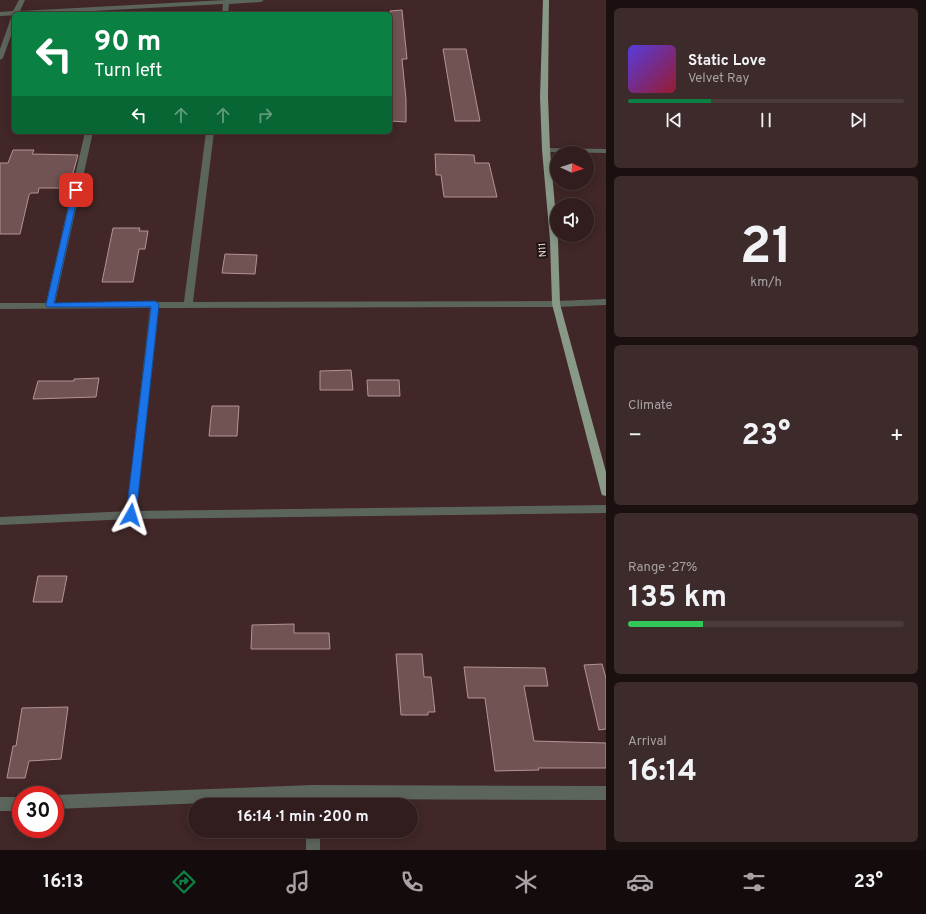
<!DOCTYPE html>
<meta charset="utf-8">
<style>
:root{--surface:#311d1d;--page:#3d2a2a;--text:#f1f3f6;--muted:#a8a2a4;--line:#4c3b3b;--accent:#0b8043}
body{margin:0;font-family:Overpass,sans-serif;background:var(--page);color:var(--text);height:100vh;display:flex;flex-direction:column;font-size:15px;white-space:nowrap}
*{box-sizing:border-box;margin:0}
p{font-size:13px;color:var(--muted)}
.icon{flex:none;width:22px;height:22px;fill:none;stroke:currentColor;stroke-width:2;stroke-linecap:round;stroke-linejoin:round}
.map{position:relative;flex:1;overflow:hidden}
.panel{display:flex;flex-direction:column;gap:8px;padding:8px;background:#1b1010;width:320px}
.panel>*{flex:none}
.top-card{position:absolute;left:12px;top:12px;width:380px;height:122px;border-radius:6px;box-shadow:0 2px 10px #0003,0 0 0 1px var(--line);background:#0b8043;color:#fff;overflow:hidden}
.needle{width:26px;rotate:93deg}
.fabs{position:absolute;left:550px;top:146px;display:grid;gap:8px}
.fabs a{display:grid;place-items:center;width:44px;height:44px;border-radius:50%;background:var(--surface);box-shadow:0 2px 10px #0003,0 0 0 1px var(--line);font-size:20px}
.speed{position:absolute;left:12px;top:786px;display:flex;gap:8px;font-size:20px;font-weight:700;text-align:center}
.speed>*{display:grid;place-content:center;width:52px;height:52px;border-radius:50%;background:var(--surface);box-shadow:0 2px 10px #0003,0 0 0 1px var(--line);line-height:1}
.speed .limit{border:6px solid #d22;background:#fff;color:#111}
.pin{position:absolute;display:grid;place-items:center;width:34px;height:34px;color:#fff;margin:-17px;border-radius:8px;box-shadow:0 2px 6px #0006}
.me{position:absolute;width:44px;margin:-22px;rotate:6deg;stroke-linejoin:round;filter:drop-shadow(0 0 3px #0008)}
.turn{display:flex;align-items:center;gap:14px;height:84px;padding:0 16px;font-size:18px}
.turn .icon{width:52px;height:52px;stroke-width:2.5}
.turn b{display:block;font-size:28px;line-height:34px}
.lanes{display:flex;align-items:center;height:38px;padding:0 16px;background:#0003;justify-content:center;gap:20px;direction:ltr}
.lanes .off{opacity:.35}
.big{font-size:30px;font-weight:700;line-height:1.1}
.panel .widget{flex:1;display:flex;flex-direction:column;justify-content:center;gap:6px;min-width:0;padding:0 14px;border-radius:6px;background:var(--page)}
.panel .dial{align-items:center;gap:0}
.dial b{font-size:52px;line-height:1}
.song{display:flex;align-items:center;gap:12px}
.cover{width:48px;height:48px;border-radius:6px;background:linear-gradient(135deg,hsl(250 70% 55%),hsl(350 70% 35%))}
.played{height:4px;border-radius:2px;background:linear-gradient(90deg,var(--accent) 30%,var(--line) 30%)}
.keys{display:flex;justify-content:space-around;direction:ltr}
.heat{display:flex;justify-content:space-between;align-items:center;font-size:22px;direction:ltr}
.charge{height:6px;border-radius:3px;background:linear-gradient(90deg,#34c759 27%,var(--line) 0)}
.trip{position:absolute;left:188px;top:798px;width:230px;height:40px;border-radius:20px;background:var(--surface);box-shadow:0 2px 10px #0003,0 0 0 1px var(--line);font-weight:700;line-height:40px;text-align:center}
.tabs{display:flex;height:64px;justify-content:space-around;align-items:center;background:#140c0c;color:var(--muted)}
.tabs .icon{width:28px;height:28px}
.tabs .selected{color:var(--accent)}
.tabs b{font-size:18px;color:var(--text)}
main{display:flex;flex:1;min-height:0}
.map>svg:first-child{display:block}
.building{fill:#705352;stroke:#b49492}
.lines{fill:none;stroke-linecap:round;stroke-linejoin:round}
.minor{fill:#5c655c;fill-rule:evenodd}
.tertiary{fill:#5c655c;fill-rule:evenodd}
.primary{fill:#889987;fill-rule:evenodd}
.route{fill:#1a73e8;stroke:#114b97}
.labels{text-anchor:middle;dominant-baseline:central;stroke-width:4;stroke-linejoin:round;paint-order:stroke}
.street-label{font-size:10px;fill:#f4e2e1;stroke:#1f1413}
</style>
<main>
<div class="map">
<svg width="606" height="850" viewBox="0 0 606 850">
<rect width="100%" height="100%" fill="#412727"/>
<path class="building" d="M402 10 407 59H402L406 99V122L390 121V11Z
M443 49H466L480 121H455Z
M13 150H34L32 154 78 155 69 188H39L38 193H31L29 195 20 234H0V163H8Z
M435 154 474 155 475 163H489L497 197H444L441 175H436Z
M113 228H140L139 231H148L145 249H139L133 282H102Z
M225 254 257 255 255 274 222 273Z
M351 370 353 390H320V371Z
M99 378 96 397 33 399 38 381H74V379Z
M367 380H399L400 396H368Z
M212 406H239L237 436H209Z
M38 576H67L62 602H33Z
M294 624V633H329L330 649H251L252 625Z
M396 654H422L424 677H431L435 712H428V715H401Z
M602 664 606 678V729L599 730 584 665Z
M464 667 545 668 548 686H524L534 741 606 743V768H538L539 770 495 771 485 698H468Z
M68 707 61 759 29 761 25 778H7L13 746H16L22 708Z"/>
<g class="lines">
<path class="minor" d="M19 0H25L20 11 226 0H264L261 2 229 4 228 14H222L223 4 0 16V12L13 11Z
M14 16V27L3 58 0 60V49L11 18Z
M85 132H93L55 303 152 302 155 301 158 302H184L206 132H214L193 302 556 301 606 299V305L556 307 159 308 136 515 135 518 131 519 127 518 126 515 150 308 0 309V303H46Z
M543 148 606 149V153L546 152H543Z
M313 785 606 786V800L320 799V805H306V799L55 809V795Z
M0 797H21V811H0Z
M306 831H320V850H306Z"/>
<path class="tertiary" d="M606 505V513L131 519 0 525V517L131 511Z"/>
<path class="primary" d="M543 0H549L548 97 550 150 558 240 560 304 606 472V496L602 495 601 492 552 304 550 240 542 150 540 97Z"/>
</g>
<path class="route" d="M73 188H78L79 190 54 303 155 301 159 304 136 515 135 518H128L126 515 151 307H47L46 305Z"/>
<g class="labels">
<g class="street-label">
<text transform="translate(543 250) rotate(-93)">N11</text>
</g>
</g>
</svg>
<div class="fabs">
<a><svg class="needle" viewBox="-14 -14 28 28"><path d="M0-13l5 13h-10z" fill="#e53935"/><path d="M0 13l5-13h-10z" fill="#a8a2a4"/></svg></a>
<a><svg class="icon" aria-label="sound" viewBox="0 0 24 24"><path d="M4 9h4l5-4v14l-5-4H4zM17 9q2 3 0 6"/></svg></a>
</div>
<div class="speed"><div class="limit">30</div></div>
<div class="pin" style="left:76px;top:190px;background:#d93025"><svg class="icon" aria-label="arrive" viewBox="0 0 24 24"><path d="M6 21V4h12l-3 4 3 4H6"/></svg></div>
<svg class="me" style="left:131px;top:515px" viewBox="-20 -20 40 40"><path d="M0-17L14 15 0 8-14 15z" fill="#1a73e8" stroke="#fff" stroke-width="4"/></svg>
<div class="trip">16:14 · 1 min · 200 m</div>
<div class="top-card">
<div class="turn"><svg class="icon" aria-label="left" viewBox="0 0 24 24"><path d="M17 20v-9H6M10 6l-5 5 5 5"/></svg><div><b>90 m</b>Turn left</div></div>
<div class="lanes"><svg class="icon" aria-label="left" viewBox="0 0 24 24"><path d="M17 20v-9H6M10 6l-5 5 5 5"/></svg><svg class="icon off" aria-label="ahead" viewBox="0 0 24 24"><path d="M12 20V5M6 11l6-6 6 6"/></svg><svg class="icon off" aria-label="ahead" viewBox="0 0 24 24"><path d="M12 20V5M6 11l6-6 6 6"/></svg><svg class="icon off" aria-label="right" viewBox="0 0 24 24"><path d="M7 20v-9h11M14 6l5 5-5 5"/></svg></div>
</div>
</div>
<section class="panel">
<div class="widget">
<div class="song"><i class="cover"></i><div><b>Static Love</b><p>Velvet Ray</p></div></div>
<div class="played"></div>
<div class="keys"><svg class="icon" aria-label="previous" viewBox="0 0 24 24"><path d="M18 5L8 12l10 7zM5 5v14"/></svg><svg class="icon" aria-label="pause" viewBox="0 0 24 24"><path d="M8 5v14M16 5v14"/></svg><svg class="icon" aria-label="next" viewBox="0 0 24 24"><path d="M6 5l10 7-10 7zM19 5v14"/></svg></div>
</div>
<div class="widget dial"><b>21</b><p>km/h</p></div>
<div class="widget"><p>Climate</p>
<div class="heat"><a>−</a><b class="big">23°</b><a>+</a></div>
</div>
<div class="widget"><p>Range · 27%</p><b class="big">135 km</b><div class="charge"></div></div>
<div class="widget"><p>Arrival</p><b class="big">16:14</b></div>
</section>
</main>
<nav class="tabs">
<b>16:13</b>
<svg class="icon selected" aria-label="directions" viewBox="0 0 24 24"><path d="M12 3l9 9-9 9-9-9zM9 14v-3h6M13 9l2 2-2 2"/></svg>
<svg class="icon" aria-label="music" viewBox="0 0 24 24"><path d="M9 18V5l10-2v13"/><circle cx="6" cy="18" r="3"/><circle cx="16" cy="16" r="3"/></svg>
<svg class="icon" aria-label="phone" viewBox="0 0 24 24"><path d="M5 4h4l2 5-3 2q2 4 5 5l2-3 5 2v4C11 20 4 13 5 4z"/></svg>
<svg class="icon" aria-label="climate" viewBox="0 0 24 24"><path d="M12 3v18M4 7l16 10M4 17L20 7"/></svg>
<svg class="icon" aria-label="car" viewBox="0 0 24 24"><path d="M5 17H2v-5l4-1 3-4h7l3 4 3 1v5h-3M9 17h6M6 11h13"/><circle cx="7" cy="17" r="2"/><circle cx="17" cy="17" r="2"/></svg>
<svg class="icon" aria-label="filters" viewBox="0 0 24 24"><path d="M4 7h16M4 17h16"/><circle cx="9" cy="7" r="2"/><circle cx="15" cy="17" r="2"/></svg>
<b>23°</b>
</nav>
